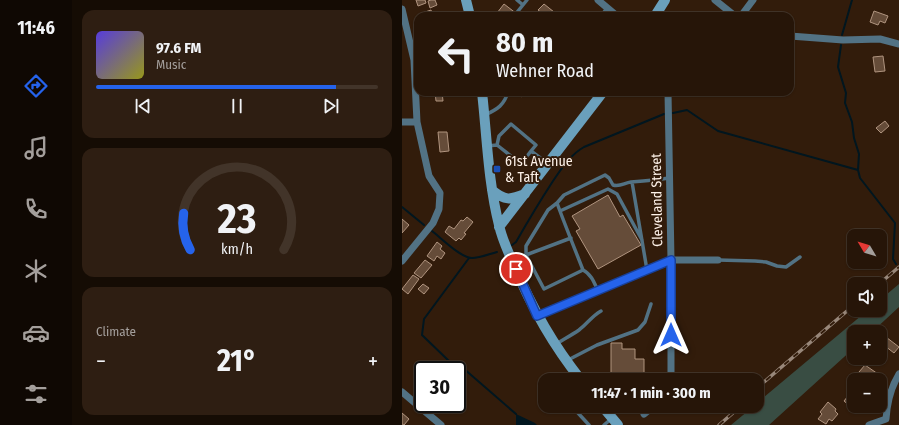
<!DOCTYPE html>
<meta charset="utf-8">
<style>
:root{--surface:#261508;--page:#2e1e12;--text:#f1f3f6;--muted:#a49f9c;--line:#423429;--accent:#2563eb}
body{margin:0;font-family:"Fira Sans Condensed",sans-serif;background:var(--page);color:var(--text);height:100vh;display:flex;flex-direction:column;font-size:15px;white-space:nowrap}
*{box-sizing:border-box;margin:0}
p{font-size:13px;color:var(--muted)}
.icon{flex:none;width:22px;height:22px;fill:none;stroke:currentColor;stroke-width:2;stroke-linecap:round;stroke-linejoin:round}
.map{position:relative;flex:1;overflow:hidden}
.sheet{display:flex;flex-direction:column;gap:10px;padding:10px;background:#150c04;width:330px}
.sheet>*{flex:none}
.banner{position:absolute;left:12px;top:12px;width:380px;height:84px;border-radius:12px;box-shadow:0 1px 3px #0004,0 0 0 1px var(--line);background:#261508;color:var(--text);overflow:hidden}
.needle{width:26px;rotate:308deg}
.tools{position:absolute;left:445px;top:229px;display:grid;gap:8px}
.tools a{display:grid;place-items:center;width:40px;height:40px;border-radius:8px;background:var(--surface);box-shadow:0 1px 3px #0004,0 0 0 1px var(--line);font-size:20px}
.speed{position:absolute;left:12px;top:361px;display:flex;gap:8px;font-size:20px;font-weight:700;text-align:center}
.speed>*{display:grid;place-content:center;width:52px;height:52px;border-radius:50%;background:var(--surface);box-shadow:0 1px 3px #0004,0 0 0 1px var(--line);line-height:1}
.speed .limit{border:2px solid #111;border-radius:6px;background:#fff;color:#111}
.pin{position:absolute;display:grid;place-items:center;width:34px;height:34px;color:#fff;margin:-17px;border:2px solid #fff;border-radius:50%;box-shadow:0 1px 4px #0007}
.me{position:absolute;width:44px;margin:-22px;rotate:0deg;stroke-linejoin:round;filter:drop-shadow(0 0 3px #0008)}
.turn{display:flex;align-items:center;gap:14px;height:84px;padding:0 16px;font-size:18px}
.turn .icon{width:52px;height:52px;stroke-width:2.5}
.turn b{display:block;font-size:28px;line-height:34px}
.big{font-size:30px;font-weight:700;line-height:1.1}
.sheet .tile{flex:1;display:flex;flex-direction:column;justify-content:center;gap:6px;min-width:0;padding:0 14px;border-radius:12px;background:var(--page)}
.sheet .dial{align-items:center;gap:0}
.dial svg{height:104px;overflow:visible;fill:none;stroke:var(--line);stroke-width:7;stroke-linecap:round;text-anchor:middle}
.dial text{fill:var(--text);stroke:none}
.song{display:flex;align-items:center;gap:12px}
.cover{width:48px;height:48px;border-radius:6px;background:linear-gradient(135deg,hsl(250 70% 55%),hsl(60 70% 35%))}
.played{height:4px;border-radius:2px;background:linear-gradient(90deg,var(--accent) 85%,var(--line) 85%)}
.keys{display:flex;justify-content:space-around;direction:ltr}
.heat{display:flex;justify-content:space-between;align-items:center;font-size:22px;direction:ltr}
.trip{position:absolute;left:136px;top:373px;width:226px;height:40px;border-radius:12px;background:var(--surface);box-shadow:0 1px 3px #0004,0 0 0 1px var(--line);font-weight:700;line-height:40px;text-align:center}
main{display:flex;flex:1;min-height:0}
.menu{display:flex;flex-direction:column;width:72px;justify-content:space-around;align-items:center;background:#0f0803;color:var(--muted)}
.menu .icon{width:28px;height:28px}
.menu .on{color:var(--accent)}
.menu b{font-size:18px;color:var(--text)}
.map>svg:first-child{display:block}
.green{fill:#394d43}
.water{fill:#01161f}
.lines{fill:none;stroke-linecap:round;stroke-linejoin:round}
.stream{stroke:#01161f;stroke-width:2}
.building{fill:#654c39;stroke:#b0947f}
.lane{stroke:#527284;stroke-width:3.5}
.street{stroke:#527284;stroke-width:7}
.secondary{stroke:#6aa0bc;stroke-width:10}
.rail-casing{stroke:#98877a;stroke-width:3.5}
.rail{stroke:#321c0b;stroke-width:2;stroke-dasharray:6;stroke-linecap:butt}
.route-casing{stroke:#184099;stroke-width:10}
.route{stroke:#2563eb;stroke-width:7}
.transit-dot{fill:#1a4fb4;stroke:#321c0b;stroke-width:1.5}
.labels{text-anchor:middle;dominant-baseline:central;stroke-width:4;stroke-linejoin:round;paint-order:stroke}
.poi-label{font-size:14px;fill:#fef2e9;stroke:#321c0b;text-anchor:start}
.street-label{font-size:14px;fill:#fef2e9;stroke:#321c0b}
</style>
<main>
<nav class="menu">
<b>11:46</b>
<svg class="icon on" aria-label="directions" viewBox="0 0 24 24"><path d="M12 3l9 9-9 9-9-9zM9 14v-3h6M13 9l2 2-2 2"/></svg>
<svg class="icon" aria-label="music" viewBox="0 0 24 24"><path d="M9 18V5l10-2v13"/><circle cx="6" cy="18" r="3"/><circle cx="16" cy="16" r="3"/></svg>
<svg class="icon" aria-label="phone" viewBox="0 0 24 24"><path d="M5 4h4l2 5-3 2q2 4 5 5l2-3 5 2v4C11 20 4 13 5 4z"/></svg>
<svg class="icon" aria-label="climate" viewBox="0 0 24 24"><path d="M12 3v18M4 7l16 10M4 17L20 7"/></svg>
<svg class="icon" aria-label="car" viewBox="0 0 24 24"><path d="M5 17H2v-5l4-1 3-4h7l3 4 3 1v5h-3M9 17h6M6 11h13"/><circle cx="7" cy="17" r="2"/><circle cx="17" cy="17" r="2"/></svg>
<svg class="icon" aria-label="filters" viewBox="0 0 24 24"><path d="M4 7h16M4 17h16"/><circle cx="9" cy="7" r="2"/><circle cx="15" cy="17" r="2"/></svg>
</nav>
<section class="sheet">
<div class="tile">
<div class="song"><i class="cover"></i><div><b>97.6 FM</b><p>Music</p></div></div>
<div class="played"></div>
<div class="keys"><svg class="icon" aria-label="previous" viewBox="0 0 24 24"><path d="M18 5L8 12l10 7zM5 5v14"/></svg><svg class="icon" aria-label="pause" viewBox="0 0 24 24"><path d="M8 5v14M16 5v14"/></svg><svg class="icon" aria-label="next" viewBox="0 0 24 24"><path d="M6 5l10 7-10 7zM19 5v14"/></svg></div>
</div>
<div class="tile dial"><svg viewBox="0 0 100 80">
<path d="M14 69A42 42 0 1 1 86 69"/>
<path d="M14 69A42 42 0 0 1 9 41" stroke="#2563eb"/>
<text x="50" y="56" font-size="32" font-weight="700">23</text>
<text x="50" y="72" font-size="11">km/h</text>
</svg></div>
<div class="tile"><p>Climate</p>
<div class="heat"><a>−</a><b class="big">21°</b><a>+</a></div>
</div>
</section>
<div class="map">
<svg width="497" height="425" viewBox="0 0 497 425">
<rect width="100%" height="100%" fill="#321c0b"/>
<path class="green" d="M497 284V307L470 332H452V348L367 425H329L352 406H355V403L466 310H478V300Z"/>
<path class="water" d="M114 414 133 423 135 425H114Z"/>
<g class="lines">
<path class="stream" d="M440 35 450 0
M439 45 436 67 444 93 443 103 450 122 452 138 457 154 456 170 458 178 493 223 491 259 494 264
M271 113 285 110 316 131 456 170
M0 207 22 225
M30 231C39 238 59 258 70 258 78 258 87 254 95 252
M110 245 114 242C126 221 138 201 151 181 160 168 168 155 182 147L262 114
M67 258 22 319 20 335 48 362 61 368 114 414"/>
</g>
<path class="building" d="M14 0H23L24 3 16 6Z
M29 0H33L35 5 28 8 26 1Z
M102 4 115 14 113 16H98L95 13Z
M142 4 157 16 158 14 160 16H144L136 10Z
M29 10 31 16H21L20 13Z
M472 11 486 16 483 23 478 21 476 25 468 22Z
M481 56 483 71 473 72 471 57Z
M33 92H40L41 101H34Z
M116 92H124L120 97 115 93Z
M483 121 487 126 479 133 474 128Z
M36 132H45L47 151 38 152Z
M206 195 218 217 221 215 239 245 196 269 174 231 178 229 170 216Z
M65 217 71 222 62 233 64 234 59 240 57 238 54 241 43 232 47 226 52 229 59 220 61 221Z
M0 219 7 225 0 233Z
M35 242 40 246 38 249 43 253 39 259 35 256 32 261 25 256Z
M23 260 30 265 19 278 12 273Z
M11 275 17 279 6 294 0 289Z
M21 284 27 288 22 294 16 289Z
M480 334 497 347 492 353 483 346 478 352V337Z
M209 343H220V349H233V359H242V380H209Z
M463 365 476 374 472 380H460L462 376 457 372Z
M450 391 452 392V403L449 407 442 401Z
M426 402 434 409 433 411 436 414 430 421 427 419 424 424 416 419 420 414 418 412Z
M0 413 7 419 2 425 0 424Z"/>
<g class="lines">
<path class="lane" d="M115 0 121 5
M112 16 125 0
M199 16 205 8
M83 115C96 109 102 105 106 92
M95 145 97 136 109 124 134 145 129 151
M85 146 95 145 119 164 129 151 145 163
M230 182 245 270
M155 203 162 195 203 175 207 178 211 185C218 187 222 183 229 182 242 181 255 180 267 178
M158 211 206 189 215 194 240 240
M111 259 124 255 142 289 181 270C172 247 163 225 155 203L146 210 124 246V255L169 238
M316 260 353 261 364 262 375 266 384 267 398 257
M181 270C189 274 192 282 196 291
M154 344C162 339 170 335 177 330 185 324 190 316 199 311
M166 360 195 345 236 330 243 322 249 304
M176 413 187 425
M202 425 209 419"/>
<path class="street" d="M196 0 215 16
M313 0 333 16
M0 9 12 60 15 122 27 176 38 193 37 209 31 223 0 261
M339 16 351 0
M388 36 441 40 478 39 497 44
M266 92 269 260V380
M0 122H15
M135 316 269 260H316
M0 392 39 425
M242 414 252 406
M467 425 484 419C485 403 489 387 497 374"/>
<path class="secondary" d="M64 0 68 16
M253 16 263 0
M80 92C85 137 86 181 97 225 100 239 106 252 112 265 129 306 151 345 179 380
M90 190C103 201 108 200 123 194
M97 227 201 92
M200 406 216 425"/>
<g class="rail-casing">
<path id="rail" d="M477 284 497 267
M355 388 452 305
M317 425 339 406"/>
</g>
<use href="#rail" class="rail"/>
</g>
<g class="lines">
<g class="route-casing">
<path id="route" d="M114 269 135 316 269 260V335"/>
</g>
<use href="#route" class="route"/>
</g>
<rect class="transit-dot" x="91" y="165" width="8" height="8" rx="2"/>
<g class="labels">
<g class="poi-label">
<text x="103" y="161">61st Avenue<tspan x="103" dy="16">&amp; Taft</tspan></text>
</g>
<g class="street-label">
<text transform="translate(255 200) rotate(-91)">Cleveland Street</text>
</g>
</g>
</svg>
<div class="tools">
<a><svg class="needle" viewBox="-14 -14 28 28"><path d="M0-13l5 13h-10z" fill="#e53935"/><path d="M0 13l5-13h-10z" fill="#a49f9c"/></svg></a>
<a><svg class="icon" aria-label="sound" viewBox="0 0 24 24"><path d="M4 9h4l5-4v14l-5-4H4zM17 9q2 3 0 6"/></svg></a>
<a>+</a>
<a>−</a>
</div>
<div class="speed"><div class="limit">30</div></div>
<div class="pin" style="left:114px;top:269px;background:#d93025"><svg class="icon" aria-label="arrive" viewBox="0 0 24 24"><path d="M6 21V4h12l-3 4 3 4H6"/></svg></div>
<svg class="me" style="left:269px;top:335px" viewBox="-20 -20 40 40"><path d="M0-17L14 15 0 8-14 15z" fill="#2563eb" stroke="#fff" stroke-width="4"/></svg>
<div class="trip">11:47 · 1 min · 300 m</div>
<div class="banner">
<div class="turn"><svg class="icon" aria-label="left" viewBox="0 0 24 24"><path d="M17 20v-9H6M10 6l-5 5 5 5"/></svg><div><b>80 m</b>Wehner Road</div></div>
</div>
</div>
</main>
